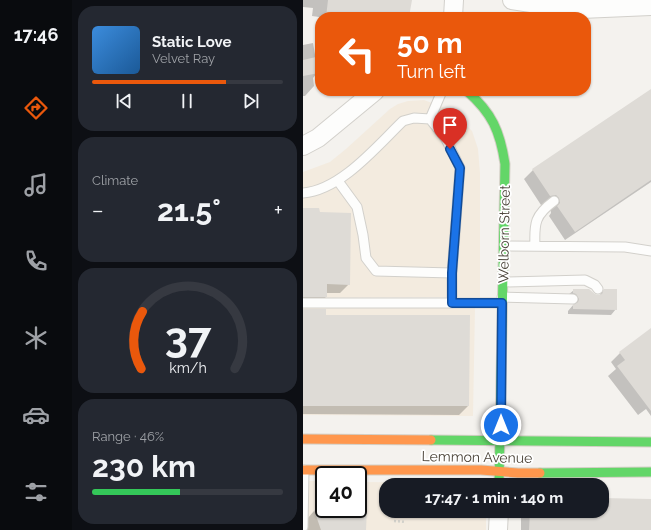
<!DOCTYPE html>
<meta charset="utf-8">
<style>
:root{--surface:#171b24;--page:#242831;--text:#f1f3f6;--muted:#9ea1a6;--line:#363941;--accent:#ea580c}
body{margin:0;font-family:Raleway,sans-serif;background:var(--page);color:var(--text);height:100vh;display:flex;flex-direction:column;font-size:15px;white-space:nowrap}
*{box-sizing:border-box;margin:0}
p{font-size:13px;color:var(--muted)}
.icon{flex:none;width:22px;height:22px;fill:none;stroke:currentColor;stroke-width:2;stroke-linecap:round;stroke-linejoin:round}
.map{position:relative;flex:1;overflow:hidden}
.details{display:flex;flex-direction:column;gap:6px;padding:6px;background:#0d0f14;width:231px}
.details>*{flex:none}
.guide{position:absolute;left:12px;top:12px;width:276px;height:84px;border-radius:16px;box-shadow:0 1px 3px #0004;background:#ea580c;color:#fff;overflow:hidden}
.speed{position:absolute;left:12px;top:466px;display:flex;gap:8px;font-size:20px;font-weight:700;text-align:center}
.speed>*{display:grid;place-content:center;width:52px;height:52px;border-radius:50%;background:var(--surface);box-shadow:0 1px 3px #0004;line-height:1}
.speed .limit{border:2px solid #111;border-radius:6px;background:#fff;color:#111}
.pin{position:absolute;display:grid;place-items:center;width:34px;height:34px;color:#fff;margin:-41px -17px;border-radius:50% 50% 50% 0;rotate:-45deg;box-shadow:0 0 4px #0007}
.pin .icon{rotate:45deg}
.me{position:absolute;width:44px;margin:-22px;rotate:0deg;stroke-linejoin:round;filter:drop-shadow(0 0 3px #0008)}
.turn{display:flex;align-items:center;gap:14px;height:84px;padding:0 16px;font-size:18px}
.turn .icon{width:52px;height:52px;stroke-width:2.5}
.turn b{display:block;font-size:28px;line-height:34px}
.big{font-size:30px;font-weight:700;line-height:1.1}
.details .widget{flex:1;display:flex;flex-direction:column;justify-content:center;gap:6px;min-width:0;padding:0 14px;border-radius:16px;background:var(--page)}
.details .dial{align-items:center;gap:0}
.dial svg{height:104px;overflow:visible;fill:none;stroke:var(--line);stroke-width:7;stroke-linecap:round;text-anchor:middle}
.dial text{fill:var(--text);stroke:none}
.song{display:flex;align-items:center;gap:12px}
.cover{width:48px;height:48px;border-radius:6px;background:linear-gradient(135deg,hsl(210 70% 55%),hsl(210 70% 35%))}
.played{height:4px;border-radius:2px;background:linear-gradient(90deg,var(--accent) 70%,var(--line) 70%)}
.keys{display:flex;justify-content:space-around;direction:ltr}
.heat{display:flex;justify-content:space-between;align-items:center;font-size:22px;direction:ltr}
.charge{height:6px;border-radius:3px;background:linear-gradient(90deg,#34c759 46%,var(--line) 0)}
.trip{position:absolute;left:76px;top:478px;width:230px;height:40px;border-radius:16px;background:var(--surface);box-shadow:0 1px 3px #0004;font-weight:700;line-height:40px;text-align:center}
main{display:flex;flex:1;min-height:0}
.menu{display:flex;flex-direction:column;width:72px;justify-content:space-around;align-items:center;background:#090b0e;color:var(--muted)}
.menu .icon{width:28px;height:28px}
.menu .current{color:var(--accent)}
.menu b{font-size:18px;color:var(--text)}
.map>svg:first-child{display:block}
.commercial{fill:#f3ebdf}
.shadow{fill:#0003}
.building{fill:#dedbd6}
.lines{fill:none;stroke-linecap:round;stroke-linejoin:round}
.lane-casing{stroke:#d2d0cb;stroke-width:11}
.street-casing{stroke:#d2d0cb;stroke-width:20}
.fast-casing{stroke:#d3cfc5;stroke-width:11}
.slow-casing{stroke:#d3cfc5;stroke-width:11}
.path{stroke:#d3d2cc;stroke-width:2.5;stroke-dasharray:2 2;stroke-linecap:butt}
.lane{stroke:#fdfdfc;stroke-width:9}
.street{stroke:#fdfdfc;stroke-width:18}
.fast{stroke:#63d668;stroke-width:9}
.slow{stroke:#ff974d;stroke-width:9}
.route-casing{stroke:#114b97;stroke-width:10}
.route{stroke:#1a73e8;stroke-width:7}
.labels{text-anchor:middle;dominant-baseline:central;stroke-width:3.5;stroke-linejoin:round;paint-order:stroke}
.street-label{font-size:14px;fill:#4b4439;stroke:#fff}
</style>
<main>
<nav class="menu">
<b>17:46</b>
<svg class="icon current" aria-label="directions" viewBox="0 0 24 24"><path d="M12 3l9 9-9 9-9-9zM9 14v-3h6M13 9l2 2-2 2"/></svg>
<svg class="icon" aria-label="music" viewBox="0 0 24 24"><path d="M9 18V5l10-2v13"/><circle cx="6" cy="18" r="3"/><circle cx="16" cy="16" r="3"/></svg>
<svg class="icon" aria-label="phone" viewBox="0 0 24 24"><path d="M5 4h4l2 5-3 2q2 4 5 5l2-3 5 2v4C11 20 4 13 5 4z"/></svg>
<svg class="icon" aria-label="climate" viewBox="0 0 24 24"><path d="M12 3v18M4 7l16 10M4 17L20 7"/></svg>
<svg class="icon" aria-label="car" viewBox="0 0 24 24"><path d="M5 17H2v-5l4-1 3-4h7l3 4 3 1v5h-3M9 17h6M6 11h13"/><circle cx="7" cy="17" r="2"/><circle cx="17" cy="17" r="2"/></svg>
<svg class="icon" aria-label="filters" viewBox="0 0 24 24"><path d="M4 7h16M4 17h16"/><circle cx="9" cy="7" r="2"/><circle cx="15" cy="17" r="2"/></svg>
</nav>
<section class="details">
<div class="widget">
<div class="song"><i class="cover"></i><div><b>Static Love</b><p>Velvet Ray</p></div></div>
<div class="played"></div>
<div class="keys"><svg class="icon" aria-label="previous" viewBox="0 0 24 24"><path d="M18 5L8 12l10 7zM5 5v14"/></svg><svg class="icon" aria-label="pause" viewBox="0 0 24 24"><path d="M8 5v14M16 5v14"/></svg><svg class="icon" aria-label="next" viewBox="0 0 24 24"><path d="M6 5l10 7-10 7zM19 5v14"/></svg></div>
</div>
<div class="widget"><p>Climate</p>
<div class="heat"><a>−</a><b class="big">21.5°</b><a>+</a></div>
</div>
<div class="widget dial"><svg viewBox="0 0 100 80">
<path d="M14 69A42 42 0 1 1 86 69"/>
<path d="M14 69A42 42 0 0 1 15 25" stroke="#ea580c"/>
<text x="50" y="56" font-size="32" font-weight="700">37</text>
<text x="50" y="72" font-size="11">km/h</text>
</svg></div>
<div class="widget"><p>Range · 46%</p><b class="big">230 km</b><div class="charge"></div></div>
</section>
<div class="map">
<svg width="348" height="530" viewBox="0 0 348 530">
<rect width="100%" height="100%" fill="#f4f2ee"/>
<path class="commercial" d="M121 100 145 109 157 119 169 131 175 149 177 173V297L0 298V172L27 162 43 149 87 109 95 104 105 101Z
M0 306 172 307 170 416 0 415Z
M0 481H21V509H55V482L183 483V485H83V511H183V530H0Z"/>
<path class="shadow" d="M0 0H102L105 17H17V47L12 46 16 17 9 16 10 8 0 7Z
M10 43 15 72 10 78 11 86 2 96H0V45Z
M348 90V182L262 240 246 216 248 213 247 207 243 204 238 205 221 179 230 170Z
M0 209 46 284 37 293H23V297L14 305 0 306Z
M271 290 296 296 301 290 313 309 308 315 265 314V311L271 304 265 295Z
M0 309 22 316 165 406 156 415 0 414Z
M348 329V416L343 409 335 415 305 376 313 369 308 362 317 353Z
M299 499 348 500V530H218V511H299Z
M63 503 62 530H0V528L5 522 4 519 11 511 26 509H55V504Z"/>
<path class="building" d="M25 0H109L106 17H23Z
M13 57 16 73 0 76V60Z
M348 89V180L272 232 254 206 257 203 256 198 253 195 247 196 229 169Z
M0 208H16L17 212 48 213 47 285 24 284V297H0Z
M270 289H286L292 294 295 295 299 294 301 289H314V310L270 309V305L275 302 276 299 273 294 270 293Z
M0 309H23V315H167L166 406H0Z
M348 328V411L314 366 322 360 316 352Z
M299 498 348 499V530H226L227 511H299Z
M20 509H64L63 530H18L11 510Z"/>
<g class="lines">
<g class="lane-casing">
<path id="lane" d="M35 181 54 207 60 235 63 258 73 271 149 273 157 168 143 139 127 119
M0 193C38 190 74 146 100 121L111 118 127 119 139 91
M201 246 322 247 348 251
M232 246C231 223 232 215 251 201
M149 273V303
M200 282 282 280 292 285 295 289
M199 297 270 299
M0 303H199
M0 527 1 470"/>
</g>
<g class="street-casing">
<path id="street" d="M209 0 247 6 278 9 348 6
M150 17 151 0
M0 146 15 138 72 91
M195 530 196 511"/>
</g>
<g class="fast-casing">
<path id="fast" d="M164 91C189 113 197 131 202 164L196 485
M128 440 348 442
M237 473 348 472"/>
</g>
<g class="slow-casing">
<path id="slow" d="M0 439 128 440
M0 470H178L215 473H237"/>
</g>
<path class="path" d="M91 521 103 522"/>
<use href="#lane" class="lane"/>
<use href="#street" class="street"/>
<use href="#fast" class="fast"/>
<use href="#slow" class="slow"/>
</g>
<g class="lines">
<g class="route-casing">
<path id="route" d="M147 149 157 168 149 273V303H199L198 425"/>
</g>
<use href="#route" class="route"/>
</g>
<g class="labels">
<g class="street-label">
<text transform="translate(201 234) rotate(-89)">Welborn Street</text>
<text transform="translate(174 457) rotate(1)">Lemmon Avenue</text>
</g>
</g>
</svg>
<div class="speed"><div class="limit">40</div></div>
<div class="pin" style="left:147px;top:149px;background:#d93025"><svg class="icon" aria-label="arrive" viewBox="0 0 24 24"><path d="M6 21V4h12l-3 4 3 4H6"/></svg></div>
<svg class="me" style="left:198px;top:425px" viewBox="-20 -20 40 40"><circle r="17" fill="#1a73e8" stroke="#fff" stroke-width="3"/><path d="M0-11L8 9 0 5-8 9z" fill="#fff"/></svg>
<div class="trip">17:47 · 1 min · 140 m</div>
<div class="guide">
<div class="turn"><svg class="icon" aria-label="left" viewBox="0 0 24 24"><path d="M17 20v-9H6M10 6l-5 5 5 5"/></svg><div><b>50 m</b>Turn left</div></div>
</div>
</div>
</main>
